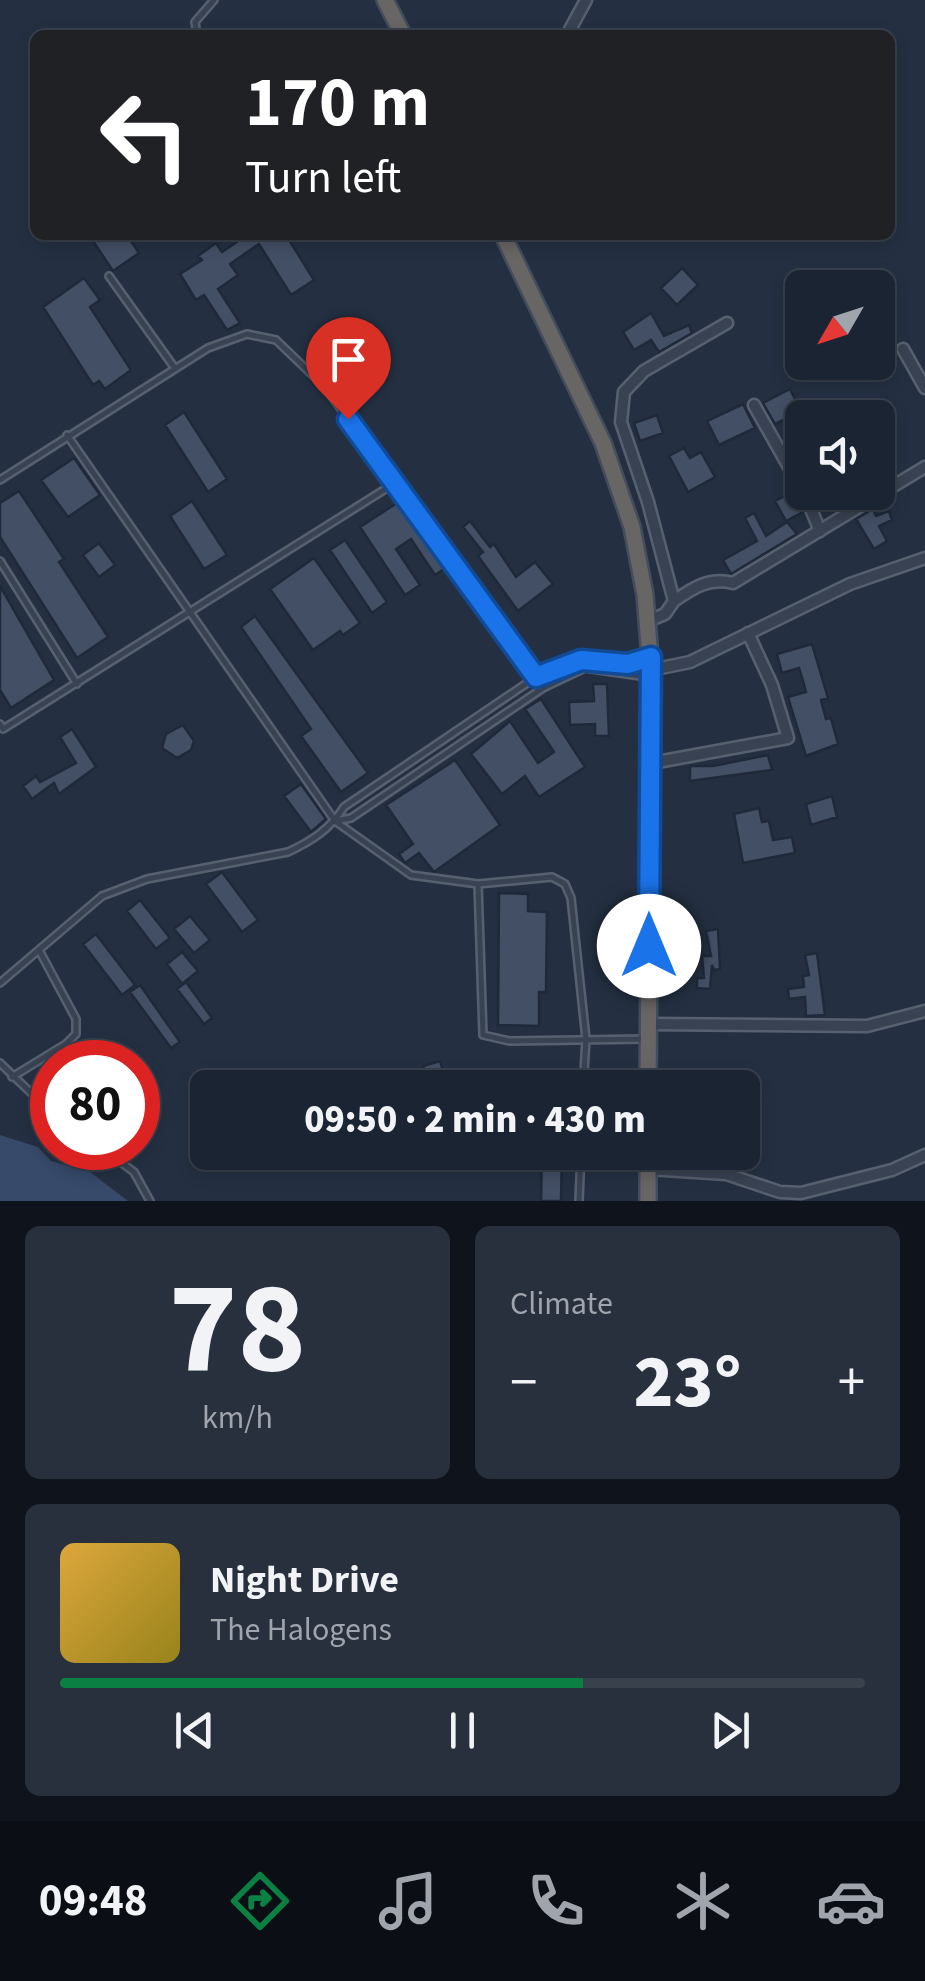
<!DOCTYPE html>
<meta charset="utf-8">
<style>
:root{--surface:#1b2432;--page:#28303e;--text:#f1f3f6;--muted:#a0a4ac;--line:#39414d;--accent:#0b8043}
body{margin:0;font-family:"Source Sans 3",sans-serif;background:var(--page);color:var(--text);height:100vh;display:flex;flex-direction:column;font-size:38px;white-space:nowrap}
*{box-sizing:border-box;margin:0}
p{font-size:32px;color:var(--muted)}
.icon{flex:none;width:55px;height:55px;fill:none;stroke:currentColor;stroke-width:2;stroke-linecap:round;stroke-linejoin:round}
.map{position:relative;height:1201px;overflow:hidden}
.details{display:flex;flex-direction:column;gap:25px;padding:25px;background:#0f141c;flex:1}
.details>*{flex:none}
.top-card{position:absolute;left:30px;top:30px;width:865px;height:210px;border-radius:15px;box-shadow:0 5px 15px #0003,0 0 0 2px var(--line);background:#202124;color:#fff;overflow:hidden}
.needle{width:65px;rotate:231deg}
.tools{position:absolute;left:785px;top:270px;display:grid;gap:20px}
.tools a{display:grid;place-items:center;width:110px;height:110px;border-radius:15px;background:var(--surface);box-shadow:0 5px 15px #0003,0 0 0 2px var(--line);font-size:50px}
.speed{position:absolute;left:30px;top:1040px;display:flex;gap:20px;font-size:50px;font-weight:700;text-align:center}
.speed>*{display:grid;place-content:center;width:130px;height:130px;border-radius:50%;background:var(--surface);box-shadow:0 5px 15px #0003,0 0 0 2px var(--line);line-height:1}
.speed .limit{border:15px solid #d22;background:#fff;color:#111}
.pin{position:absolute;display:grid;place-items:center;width:85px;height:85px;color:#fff;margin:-102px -42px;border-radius:50% 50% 50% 0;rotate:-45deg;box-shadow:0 0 10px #0007}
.pin .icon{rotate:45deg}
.me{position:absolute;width:110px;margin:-55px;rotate:0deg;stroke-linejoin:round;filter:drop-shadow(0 0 8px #0008)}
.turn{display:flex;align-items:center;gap:35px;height:210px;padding:0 50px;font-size:45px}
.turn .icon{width:130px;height:130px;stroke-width:2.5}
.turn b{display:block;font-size:70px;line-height:85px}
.big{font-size:75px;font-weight:800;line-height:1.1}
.details .widget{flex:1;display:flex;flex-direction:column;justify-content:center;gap:15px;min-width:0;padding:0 35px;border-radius:15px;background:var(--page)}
.details .dial{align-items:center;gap:0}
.dial b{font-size:130px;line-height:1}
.song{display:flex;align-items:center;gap:30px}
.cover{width:120px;height:120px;border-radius:15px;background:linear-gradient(135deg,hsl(40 70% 55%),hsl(50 70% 35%))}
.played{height:10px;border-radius:5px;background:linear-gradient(90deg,var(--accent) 65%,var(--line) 65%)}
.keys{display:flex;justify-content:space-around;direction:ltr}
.heat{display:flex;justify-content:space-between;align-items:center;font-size:55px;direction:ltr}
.details .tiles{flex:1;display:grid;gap:25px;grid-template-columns:1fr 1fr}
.widget:last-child{grid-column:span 2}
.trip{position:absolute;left:190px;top:1070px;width:570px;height:100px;border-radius:15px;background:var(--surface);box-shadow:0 5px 15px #0003,0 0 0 2px var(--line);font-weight:800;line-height:100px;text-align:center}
.menu{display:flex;height:160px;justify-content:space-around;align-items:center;background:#0b0e14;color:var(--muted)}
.menu .icon{width:70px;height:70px}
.menu .selected{color:var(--accent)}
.menu b{font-size:45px;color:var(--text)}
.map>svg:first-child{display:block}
.water{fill:#374a6a}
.building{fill:#434f65;stroke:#1f2939;stroke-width:2.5}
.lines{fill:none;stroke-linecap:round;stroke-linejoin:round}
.service-casing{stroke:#57606f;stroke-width:10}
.minor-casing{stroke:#57606f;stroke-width:15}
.trunk-casing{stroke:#434d5c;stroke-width:20}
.service{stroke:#394252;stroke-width:5}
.minor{stroke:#394252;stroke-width:10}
.trunk{stroke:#686664;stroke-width:15}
.route-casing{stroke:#114b97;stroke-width:25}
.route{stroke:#1a73e8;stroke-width:18}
</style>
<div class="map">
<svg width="925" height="1201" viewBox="0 0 925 1201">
<rect width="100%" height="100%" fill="#243042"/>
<path class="water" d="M0 1135 38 1147 51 1161 90 1172 128 1201H0Z"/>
<path class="building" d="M102 235H127L139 253 113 271 93 241Z
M247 235H286L314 280 291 295 259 244 230 264 238 275 218 289 240 323 227 330 204 295 196 300 180 274 202 260 198 256 216 243 222 252Z
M682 268 698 285 677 305 661 288Z
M84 278 100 300 90 307 131 370 105 389 99 381 93 385 43 307Z
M651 313 664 336 689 325 692 333 659 352 651 340 634 350 623 332Z
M790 389 801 411 775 424 763 403Z
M743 404 755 428 719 445 707 421Z
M184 412 227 479 208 492 165 425Z
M657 415 663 433 640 441 634 423Z
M684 448 690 458 701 452 715 477 688 492 669 456Z
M74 458 100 495 68 517 41 480Z
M19 491 64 559 59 562 108 637 77 658 0 537V503Z
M793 492 803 512 786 521 775 501Z
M192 501 227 555 204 569 170 516Z
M400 501 447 567 435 575 411 539 396 549 420 585 405 595 360 527Z
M873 509 876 516 889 511 892 520 879 526 887 541 874 549 856 519Z
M754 513 766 536 787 522 797 534 731 574 723 560 757 541 745 518Z
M470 521 490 547 494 544 516 577 535 562 553 584 518 611 478 556 483 552 463 527Z
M345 540 387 602 372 613 330 550Z
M99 543 115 565 99 577 83 555Z
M314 558 360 623 343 635 340 631 313 650 270 589Z
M0 586 54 680 11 708 0 690Z
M255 616 368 773 341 792 301 736 311 729 241 627Z
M812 644 828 698 821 700 826 719 831 718 838 744 806 756 788 697 806 692 803 681 799 668 782 673 777 654Z
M593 684H607L609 736H595V724L570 725 569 702 594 701Z
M541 699 585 767 539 797 525 776 502 794 471 754 510 721 538 763 554 752 525 709Z
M183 725 194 741 191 750 177 758 162 748 166 734Z
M72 729 96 767 59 794 54 783 32 799 23 786 36 776 40 782 76 763 60 737Z
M768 755 772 770 690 781V766H713Z
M455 760 500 825 434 872 419 853 405 863 399 854 413 844 386 805Z
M301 784 326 819 311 832 284 796Z
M832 796 837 817 811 825 806 804Z
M759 808 762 822 769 821 773 840 792 837 795 853 743 863 734 814Z
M222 872 258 920 242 932 206 884Z
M499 893 528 894V911L547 912 546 992H539V1026L498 1025Z
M140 900 170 938 156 949 127 911Z
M190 916 210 940 194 953 174 929Z
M718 929 720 969 714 970 712 965 710 989 697 988V978H704L702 956H711L706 931Z
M96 934 135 985 122 995 83 944Z
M182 952 198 971 182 984 167 964Z
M817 953 825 1015 806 1016 805 997 789 999 788 989 804 987 803 976 809 975 805 955Z
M186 982 212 1018 204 1024 177 989Z
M140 985 180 1042 171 1048 130 992Z
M440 1061 448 1088H430L423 1066Z
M542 1152H562L561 1201H541Z"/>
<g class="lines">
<g class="service-casing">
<path id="service" d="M197 35 195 22 214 0
M109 276 174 367
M67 435 335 821 411 875 478 884 552 877 565 884 571 898 586 1039 583 1088
M0 480 208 348 247 334 276 340 325 387 543 688
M0 561 77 684
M0 724 3 729 395 483
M335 821 351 818 543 688 585 668 647 677
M478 884 483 1035 509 1041 646 1039
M0 983 102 896 147 879 288 852C312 841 330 829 344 807L536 677 581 659 628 664 648 658
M0 1063 52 1113
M12 1077 66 1044 76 1034V1019L39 950
M102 1148 134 1172 150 1201
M579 1201 581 1152"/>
</g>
<g class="minor-casing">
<path id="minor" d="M567 35 586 0
M903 349 925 388
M754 405 802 490
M804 492 820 531
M674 601C693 588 709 577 733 583L925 467
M648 621 665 614 674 601 648 502 621 422 624 392 644 371 727 323
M651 670 690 662 850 584 925 558
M652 763 788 738 772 685 748 633
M649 1024 867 1026 925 1011
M648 1169 726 1174 780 1192 801 1193 892 1170 925 1155"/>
</g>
<g class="trunk-casing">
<path id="trunk" d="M385 0 403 35
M503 235 603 443 632 527 645 595 651 670 648 1088
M648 1201V1152"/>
</g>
<use href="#service" class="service"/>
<use href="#minor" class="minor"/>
<use href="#trunk" class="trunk"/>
</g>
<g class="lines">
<g class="route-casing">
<path id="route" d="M348 419 536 677 581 660 628 664 651 657 649 946"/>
</g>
<use href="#route" class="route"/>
</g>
</svg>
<div class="tools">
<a><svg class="needle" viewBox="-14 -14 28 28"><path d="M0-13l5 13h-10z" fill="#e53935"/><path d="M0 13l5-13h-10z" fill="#a0a4ac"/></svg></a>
<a><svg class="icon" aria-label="sound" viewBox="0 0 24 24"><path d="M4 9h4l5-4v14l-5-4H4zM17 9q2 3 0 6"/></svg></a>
</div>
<div class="speed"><div class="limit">80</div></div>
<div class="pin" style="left:348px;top:419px;background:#d93025"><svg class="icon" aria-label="arrive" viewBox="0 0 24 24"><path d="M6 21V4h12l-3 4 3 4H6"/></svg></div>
<svg class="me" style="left:649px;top:946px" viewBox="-20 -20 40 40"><circle r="19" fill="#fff"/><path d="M0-13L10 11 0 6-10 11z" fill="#1a73e8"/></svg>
<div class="trip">09:50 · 2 min · 430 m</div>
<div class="top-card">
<div class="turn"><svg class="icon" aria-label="left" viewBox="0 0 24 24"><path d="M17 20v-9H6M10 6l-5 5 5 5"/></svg><div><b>170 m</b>Turn left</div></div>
</div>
</div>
<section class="details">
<div class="tiles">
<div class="widget dial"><b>78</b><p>km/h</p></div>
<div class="widget"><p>Climate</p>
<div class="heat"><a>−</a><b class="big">23°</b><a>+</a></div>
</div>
<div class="widget">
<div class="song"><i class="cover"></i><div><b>Night Drive</b><p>The Halogens</p></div></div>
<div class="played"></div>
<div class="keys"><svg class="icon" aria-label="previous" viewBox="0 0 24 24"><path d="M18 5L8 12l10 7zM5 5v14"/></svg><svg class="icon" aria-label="pause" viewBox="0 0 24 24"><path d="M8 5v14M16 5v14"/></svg><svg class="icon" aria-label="next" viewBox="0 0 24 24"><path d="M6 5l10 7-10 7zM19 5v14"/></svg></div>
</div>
</div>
</section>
<nav class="menu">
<b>09:48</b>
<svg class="icon selected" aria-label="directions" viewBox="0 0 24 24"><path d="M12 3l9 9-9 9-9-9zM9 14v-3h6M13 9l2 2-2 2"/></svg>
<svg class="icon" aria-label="music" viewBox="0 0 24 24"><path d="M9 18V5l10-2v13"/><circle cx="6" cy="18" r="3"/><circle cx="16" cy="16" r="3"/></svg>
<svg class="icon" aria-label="phone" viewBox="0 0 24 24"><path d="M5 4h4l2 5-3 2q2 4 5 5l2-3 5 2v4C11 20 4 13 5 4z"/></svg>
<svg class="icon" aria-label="climate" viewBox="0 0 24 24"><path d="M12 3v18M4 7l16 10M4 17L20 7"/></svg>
<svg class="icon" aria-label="car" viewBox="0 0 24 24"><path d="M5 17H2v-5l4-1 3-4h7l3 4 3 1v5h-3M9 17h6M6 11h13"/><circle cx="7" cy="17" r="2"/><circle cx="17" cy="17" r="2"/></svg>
</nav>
